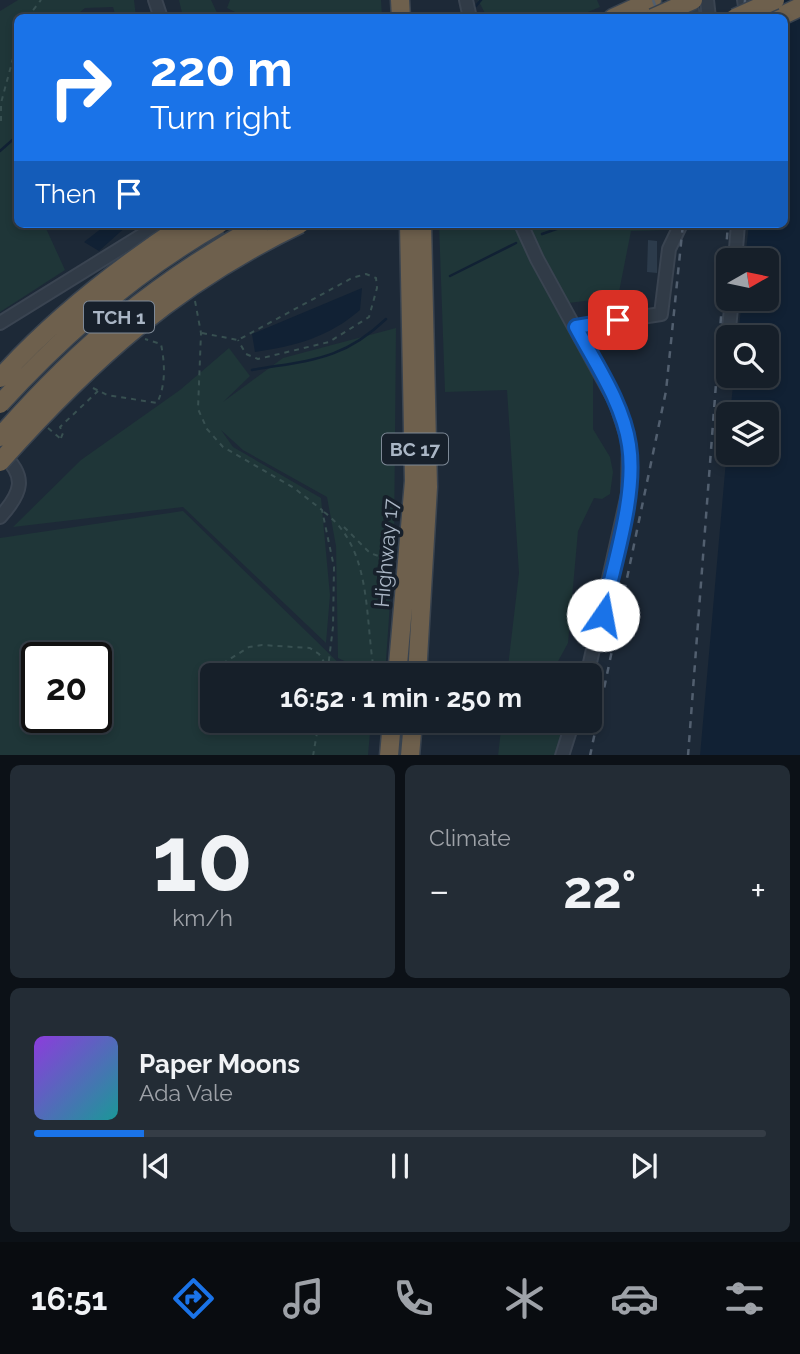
<!DOCTYPE html>
<meta charset="utf-8">
<style>
:root{--surface:#161f29;--page:#232c35;--text:#f1f3f6;--muted:#9ea2a8;--line:#353d46;--accent:#1a73e8}
body{margin:0;font-family:Raleway,sans-serif;background:var(--page);color:var(--text);height:100vh;display:flex;flex-direction:column;font-size:26px;white-space:nowrap}
*{box-sizing:border-box;margin:0}
p{font-size:23px;color:var(--muted)}
.icon{flex:none;width:38px;height:38px;fill:none;stroke:currentColor;stroke-width:2;stroke-linecap:round;stroke-linejoin:round}
.map{position:relative;height:755px;overflow:hidden}
.panel{display:flex;flex-direction:column;gap:10px;padding:10px;background:#0c1117;flex:1}
.panel>*{flex:none}
.hud{position:absolute;left:14px;top:14px;width:774px;height:214px;border-radius:10px;box-shadow:0 4px 10px #0003,0 0 0 2px var(--line);background:#1a73e8;color:#fff;overflow:hidden}
.needle{width:46px;rotate:81deg}
.tools{position:absolute;left:716px;top:248px;display:grid;gap:14px}
.tools a{display:grid;place-items:center;width:63px;height:63px;border-radius:10px;background:var(--surface);box-shadow:0 4px 10px #0003,0 0 0 2px var(--line);font-size:35px}
.speed{position:absolute;left:21px;top:642px;display:flex;gap:14px;font-size:35px;font-weight:700;text-align:center}
.speed>*{display:grid;place-content:center;width:91px;height:91px;border-radius:50%;background:var(--surface);box-shadow:0 4px 10px #0003,0 0 0 2px var(--line);line-height:1}
.speed .limit{border:4px solid #111;border-radius:10px;background:#fff;color:#111}
.pin{position:absolute;display:grid;place-items:center;width:60px;height:60px;color:#fff;margin:-30px;border-radius:14px;box-shadow:0 4px 10px #0006}
.me{position:absolute;width:77px;margin:-38px;rotate:12deg;stroke-linejoin:round;filter:drop-shadow(0 0 5px #0008)}
.turn{display:flex;align-items:center;gap:24px;height:147px;padding:0 21px;font-size:32px}
.turn .icon{width:91px;height:91px;stroke-width:2.5}
.turn b{display:block;font-size:49px;line-height:60px}
.then{display:flex;align-items:center;height:66px;padding:0 21px;background:#0003;gap:14px;font-size:26px}
.big{font-size:52px;font-weight:700;line-height:1.1}
.panel .widget{flex:1;display:flex;flex-direction:column;justify-content:center;gap:10px;min-width:0;padding:0 24px;border-radius:10px;background:var(--page)}
.panel .dial{align-items:center;gap:0}
.dial b{font-size:91px;line-height:1}
.song{display:flex;align-items:center;gap:21px}
.cover{width:84px;height:84px;border-radius:10px;background:linear-gradient(135deg,hsl(270 70% 55%),hsl(180 70% 35%))}
.played{height:7px;border-radius:4px;background:linear-gradient(90deg,var(--accent) 15%,var(--line) 15%)}
.keys{display:flex;justify-content:space-around;direction:ltr}
.heat{display:flex;justify-content:space-between;align-items:center;font-size:38px;direction:ltr}
.panel .tiles{flex:1;display:grid;gap:10px;grid-template-columns:1fr 1fr}
.widget:last-child{grid-column:span 2}
.trip{position:absolute;left:200px;top:663px;width:402px;height:70px;border-radius:10px;background:var(--surface);box-shadow:0 4px 10px #0003,0 0 0 2px var(--line);font-weight:700;line-height:70px;text-align:center}
.dock{display:flex;height:112px;justify-content:space-around;align-items:center;background:#090c10;color:var(--muted)}
.dock .icon{width:49px;height:49px}
.dock .on{color:var(--accent)}
.dock b{font-size:32px;color:var(--text)}
.map>svg:first-child{display:block}
.green{fill:#1f3638;fill-rule:evenodd}
.water{fill:#112134}
.lines{fill:none;stroke-linecap:round;stroke-linejoin:round}
.stream{stroke:#112134;stroke-width:2.5}
.building{fill:#2c3b4b}
.minor-casing{stroke:#3a4451;stroke-width:16}
.highway-casing{stroke:#39434f;stroke-width:21}
.path{stroke:#385051;stroke-width:2;stroke-dasharray:5 5;stroke-linecap:butt}
.minor{stroke:#313b47;stroke-width:12}
.highway{stroke:#6e604d;stroke-width:18}
.rail{stroke:#525f6f;stroke-width:2.5;stroke-dasharray:7 7;stroke-linecap:butt}
.highway-bridge-casing{stroke:#39434f;stroke-width:21;stroke-linecap:butt}
.path-bridge{stroke:#385051;stroke-width:2;stroke-dasharray:5 5;stroke-linecap:butt}
.highway-bridge{stroke:#6e604d;stroke-width:18}
.route-casing{stroke:#114b97;stroke-width:18}
.route{stroke:#1a73e8;stroke-width:12}
.labels{text-anchor:middle;dominant-baseline:central;stroke-width:7;stroke-linejoin:round;paint-order:stroke}
.shield{fill:#17202b;stroke:#7e8997;stroke-width:2}
.shield-label{font-size:19px;font-weight:bold;fill:#aab6c5}
.street-label{font-size:21px;fill:#aab6c5;stroke:#17202b}
</style>
<div class="map">
<svg width="800" height="756" viewBox="0 0 800 756">
<rect width="100%" height="100%" fill="#1d2937"/>
<path class="green" d="M18 0H134L136 17H116L113 7 85 8 74 17 18 18V224H44L65 270 0 312V11Z
M179 0H211L219 17H183Z
M230 0H381L382 17H245L227 8Z
M478 0H597L600 7 576 17 542 13 525 17H487Z
M439 224H514L593 376V429L610 457 613 472 610 494 602 499 594 498 578 531 568 643 556 665 557 675H507L519 573 507 390 445 392Z
M526 224H668L665 230 631 231 618 297 568 303Z
M396 328 394 545 385 675H374L338 658 336 546 327 497 243 450 221 430 233 447 321 498 330 595 326 643 183 507 13 527 81 460 180 390 229 348 250 376 223 402 283 358Z
M183 511 351 675 212 676V721H371L368 755H0V538ZM96 658V718H37V658Z
M502 721H567L559 755 498 756Z"/>
<path class="water" d="M772 0H800V755L700 756 728 438V453H766V415H730L734 376H766V338H738L742 299H766V261H745L749 224H784V18L770 17Z
M107 224H129L99 251 84 242Z
M362 288 360 310C329 337 296 346 255 352L252 334Z"/>
<g class="lines">
<path class="stream" d="M476 6 481 0
M0 151 18 135
M542 234 571 224
M450 276 516 243
M252 370C309 360 342 361 386 319"/>
</g>
<path class="building" d="M648 240 657 241V273L647 272Z
M574 611 592 613 587 635 572 634Z"/>
<g class="lines">
<g class="minor-casing">
<path id="minor" d="M155 0 161 18
M466 0 470 18
M689 0 694 18
M707 0 709 18
M744 0 747 18
M521 224 537 259 616 403 629 443 628 494 587 676
M735 261 738 224
M0 323 160 224
M576 327 661 314 669 249 681 224
M728 338 732 299
M725 373 728 342
M0 517C22 493 28 476 1 453
M562 756 573 721"/>
</g>
<g class="highway-casing">
<path id="highway" d="M400 0 401 18
M613 18 652 0
M777 18 800 7
M397 676 414 481 409 224
M417 676 428 487 422 224
M389 756 392 721
M410 756 413 721"/>
</g>
<path class="path" d="M27 18 41 0
M1 121V103L18 40
M195 301 201 333 198 409 207 429 223 447 294 488 322 510 334 567 333 627 327 676
M202 333 238 340 352 278 366 274 376 278 377 288 369 317 329 342 258 359 246 354 238 340
M93 388 107 395 157 403C166 385 165 364 161 344L145 339
M48 428 61 439
M61 438 63 433 60 427 98 391
M324 512C374 549 364 621 375 676
M344 527 370 553 387 559
M214 669 249 647 262 645 310 648 319 654 327 667
M313 756 319 721"/>
<use href="#minor" class="minor"/>
<use href="#highway" class="highway"/>
<path class="rail" d="M653 0 660 18
M744 18 745 0
M590 756 666 391 683 224
M688 756 728 224"/>
<g class="highway-bridge-casing">
<path id="highway-bridge" d="M653 18 693 0
M735 18 775 0
M0 378C54 318 118 268 185 224
M0 404C64 334 136 271 219 224
M0 437C78 347 156 282 261 224
M0 462C92 359 175 284 300 224"/>
</g>
<path class="path-bridge" d="M314 228 323 224"/>
<use href="#highway-bridge" class="highway-bridge"/>
</g>
<g class="lines">
<g class="route-casing">
<path id="route" d="M603 615C613 565 637 496 629 445 623 403 595 363 576 327L618 320"/>
</g>
<use href="#route" class="route"/>
</g>
<g class="labels">
<g class="shield">
<rect x="84" y="301.5" width="70" height="31" rx="5"/>
<rect x="382" y="433.5" width="66" height="31" rx="5"/>
</g>
<g class="shield-label">
<text x="119" y="317">TCH 1</text>
<text x="415" y="449">BC 17</text>
</g>
<g class="street-label">
<text transform="translate(386 553) rotate(-85)">Highway 17</text>
</g>
</g>
</svg>
<div class="tools">
<a><svg class="needle" viewBox="-14 -14 28 28"><path d="M0-13l5 13h-10z" fill="#e53935"/><path d="M0 13l5-13h-10z" fill="#9ea2a8"/></svg></a>
<a><svg class="icon" aria-label="search" viewBox="0 0 24 24"><circle cx="10" cy="10" r="6"/><path d="M15 15l6 6"/></svg></a>
<a><svg class="icon" aria-label="layers" viewBox="0 0 24 24"><path d="M12 4l9 5-9 5-9-5zM3 14l9 5 9-5"/></svg></a>
</div>
<div class="speed"><div class="limit">20</div></div>
<div class="pin" style="left:618px;top:320px;background:#d93025"><svg class="icon" aria-label="arrive" viewBox="0 0 24 24"><path d="M6 21V4h12l-3 4 3 4H6"/></svg></div>
<svg class="me" style="left:603px;top:615px" viewBox="-20 -20 40 40"><circle r="19" fill="#fff"/><path d="M0-13L10 11 0 6-10 11z" fill="#1a73e8"/></svg>
<div class="trip">16:52 · 1 min · 250 m</div>
<div class="hud">
<div class="turn"><svg class="icon" aria-label="right" viewBox="0 0 24 24"><path d="M7 20v-9h11M14 6l5 5-5 5"/></svg><div><b>220 m</b>Turn right</div></div>
<div class="then">Then<svg class="icon" aria-label="arrive" viewBox="0 0 24 24"><path d="M6 21V4h12l-3 4 3 4H6"/></svg></div>
</div>
</div>
<section class="panel">
<div class="tiles">
<div class="widget dial"><b>10</b><p>km/h</p></div>
<div class="widget"><p>Climate</p>
<div class="heat"><a>−</a><b class="big">22°</b><a>+</a></div>
</div>
<div class="widget">
<div class="song"><i class="cover"></i><div><b>Paper Moons</b><p>Ada Vale</p></div></div>
<div class="played"></div>
<div class="keys"><svg class="icon" aria-label="previous" viewBox="0 0 24 24"><path d="M18 5L8 12l10 7zM5 5v14"/></svg><svg class="icon" aria-label="pause" viewBox="0 0 24 24"><path d="M8 5v14M16 5v14"/></svg><svg class="icon" aria-label="next" viewBox="0 0 24 24"><path d="M6 5l10 7-10 7zM19 5v14"/></svg></div>
</div>
</div>
</section>
<nav class="dock">
<b>16:51</b>
<svg class="icon on" aria-label="directions" viewBox="0 0 24 24"><path d="M12 3l9 9-9 9-9-9zM9 14v-3h6M13 9l2 2-2 2"/></svg>
<svg class="icon" aria-label="music" viewBox="0 0 24 24"><path d="M9 18V5l10-2v13"/><circle cx="6" cy="18" r="3"/><circle cx="16" cy="16" r="3"/></svg>
<svg class="icon" aria-label="phone" viewBox="0 0 24 24"><path d="M5 4h4l2 5-3 2q2 4 5 5l2-3 5 2v4C11 20 4 13 5 4z"/></svg>
<svg class="icon" aria-label="climate" viewBox="0 0 24 24"><path d="M12 3v18M4 7l16 10M4 17L20 7"/></svg>
<svg class="icon" aria-label="car" viewBox="0 0 24 24"><path d="M5 17H2v-5l4-1 3-4h7l3 4 3 1v5h-3M9 17h6M6 11h13"/><circle cx="7" cy="17" r="2"/><circle cx="17" cy="17" r="2"/></svg>
<svg class="icon" aria-label="filters" viewBox="0 0 24 24"><path d="M4 7h16M4 17h16"/><circle cx="9" cy="7" r="2"/><circle cx="15" cy="17" r="2"/></svg>
</nav>
